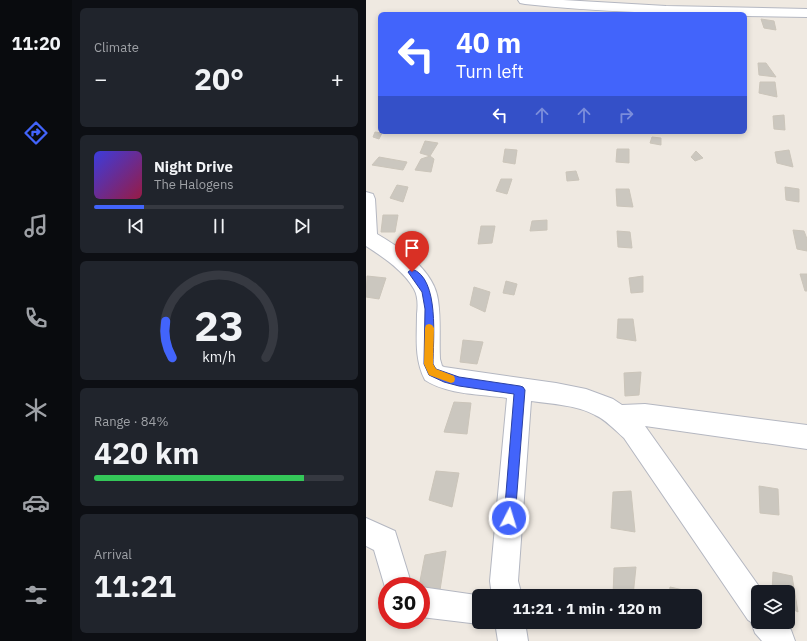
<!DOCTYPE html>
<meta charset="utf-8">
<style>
:root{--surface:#171b24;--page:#20242c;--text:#f1f3f6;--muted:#9ea1a6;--line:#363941;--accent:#4264fb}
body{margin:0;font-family:"IBM Plex Sans",sans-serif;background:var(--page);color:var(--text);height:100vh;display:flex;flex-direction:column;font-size:15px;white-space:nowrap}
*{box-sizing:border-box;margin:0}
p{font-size:13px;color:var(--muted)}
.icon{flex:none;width:22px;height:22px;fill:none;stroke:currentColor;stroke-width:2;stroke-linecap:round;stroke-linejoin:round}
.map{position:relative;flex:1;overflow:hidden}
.side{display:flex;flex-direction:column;gap:8px;padding:8px;background:#0d0f14;width:294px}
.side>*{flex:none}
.banner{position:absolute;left:12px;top:12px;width:369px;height:122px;border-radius:6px;box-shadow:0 2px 6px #0003;background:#4264fb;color:#fff;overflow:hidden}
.buttons{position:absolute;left:385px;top:585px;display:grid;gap:8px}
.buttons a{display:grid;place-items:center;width:44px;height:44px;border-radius:6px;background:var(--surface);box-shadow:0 2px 6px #0003;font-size:20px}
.speed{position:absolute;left:12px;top:577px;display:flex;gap:8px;font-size:20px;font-weight:700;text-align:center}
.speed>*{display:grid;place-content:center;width:52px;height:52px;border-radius:50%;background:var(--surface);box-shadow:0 2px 6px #0003;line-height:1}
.speed .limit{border:6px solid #d22;background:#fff;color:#111}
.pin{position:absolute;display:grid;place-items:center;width:34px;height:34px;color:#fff;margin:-41px -17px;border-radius:50% 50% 50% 0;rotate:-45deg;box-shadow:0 0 4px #0007}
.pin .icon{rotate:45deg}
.me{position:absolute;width:44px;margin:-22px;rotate:5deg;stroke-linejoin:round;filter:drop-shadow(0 0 3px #0008)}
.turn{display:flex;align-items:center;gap:14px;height:84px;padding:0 12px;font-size:18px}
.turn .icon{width:52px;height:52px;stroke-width:2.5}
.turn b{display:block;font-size:28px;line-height:34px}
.lanes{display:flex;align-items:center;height:38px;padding:0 12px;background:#0003;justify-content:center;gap:20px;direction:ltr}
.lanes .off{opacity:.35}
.big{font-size:30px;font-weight:700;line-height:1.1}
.side .card{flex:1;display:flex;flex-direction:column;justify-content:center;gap:6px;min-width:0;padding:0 14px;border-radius:6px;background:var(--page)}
.side .dial{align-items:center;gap:0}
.dial svg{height:104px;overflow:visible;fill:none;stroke:var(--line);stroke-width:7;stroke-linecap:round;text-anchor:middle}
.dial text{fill:var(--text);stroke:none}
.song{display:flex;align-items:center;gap:12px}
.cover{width:48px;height:48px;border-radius:6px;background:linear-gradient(135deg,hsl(240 70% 55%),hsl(340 70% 35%))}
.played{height:4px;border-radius:2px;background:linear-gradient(90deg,var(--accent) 20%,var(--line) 20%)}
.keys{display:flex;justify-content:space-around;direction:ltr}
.heat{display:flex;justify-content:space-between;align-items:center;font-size:22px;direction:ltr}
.charge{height:6px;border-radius:3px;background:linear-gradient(90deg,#34c759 84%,var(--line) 0)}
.trip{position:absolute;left:106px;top:589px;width:230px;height:40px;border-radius:6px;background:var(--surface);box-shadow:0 2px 6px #0003;font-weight:700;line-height:40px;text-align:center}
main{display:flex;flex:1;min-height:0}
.dock{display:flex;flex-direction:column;width:72px;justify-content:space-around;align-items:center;background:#090b0e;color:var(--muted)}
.dock .icon{width:28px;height:28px}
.dock .on{color:var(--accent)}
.dock b{font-size:18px;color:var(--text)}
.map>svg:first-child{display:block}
.building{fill:#cbc7bf;stroke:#cbc5ba}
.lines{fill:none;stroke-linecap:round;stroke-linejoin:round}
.street-casing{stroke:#b4b7c1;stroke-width:2}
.street{fill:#fff;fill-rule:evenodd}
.route{fill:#4264fb;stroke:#2b41a3}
.slow{fill:#f59e0b}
</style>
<main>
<nav class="dock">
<b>11:20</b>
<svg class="icon on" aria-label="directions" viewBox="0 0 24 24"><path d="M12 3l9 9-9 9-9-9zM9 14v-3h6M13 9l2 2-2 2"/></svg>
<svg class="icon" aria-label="music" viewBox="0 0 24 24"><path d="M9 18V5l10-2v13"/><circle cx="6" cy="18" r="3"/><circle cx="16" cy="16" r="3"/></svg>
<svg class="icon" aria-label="phone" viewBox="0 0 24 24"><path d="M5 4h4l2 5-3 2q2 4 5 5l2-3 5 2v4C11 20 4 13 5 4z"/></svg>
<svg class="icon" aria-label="climate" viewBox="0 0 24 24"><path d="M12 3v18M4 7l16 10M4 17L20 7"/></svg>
<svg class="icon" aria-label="car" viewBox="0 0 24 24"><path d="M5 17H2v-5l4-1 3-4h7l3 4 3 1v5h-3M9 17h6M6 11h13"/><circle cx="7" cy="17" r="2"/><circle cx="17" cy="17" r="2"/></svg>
<svg class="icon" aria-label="filters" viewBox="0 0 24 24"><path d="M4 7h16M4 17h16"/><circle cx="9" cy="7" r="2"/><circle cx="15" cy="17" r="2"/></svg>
</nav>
<section class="side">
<div class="card"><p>Climate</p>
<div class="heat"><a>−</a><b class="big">20°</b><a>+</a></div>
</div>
<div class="card">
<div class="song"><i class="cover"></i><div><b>Night Drive</b><p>The Halogens</p></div></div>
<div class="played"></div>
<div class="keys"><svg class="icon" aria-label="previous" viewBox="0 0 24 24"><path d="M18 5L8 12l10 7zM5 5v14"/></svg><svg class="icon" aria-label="pause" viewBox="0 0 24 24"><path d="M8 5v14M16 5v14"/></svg><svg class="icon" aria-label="next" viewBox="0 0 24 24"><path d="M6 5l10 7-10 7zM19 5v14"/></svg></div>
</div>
<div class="card dial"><svg viewBox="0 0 100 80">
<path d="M14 69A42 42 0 1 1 86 69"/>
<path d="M14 69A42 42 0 0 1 9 41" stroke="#4264fb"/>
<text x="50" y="56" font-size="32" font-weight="700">23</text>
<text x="50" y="72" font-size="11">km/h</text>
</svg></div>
<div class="card"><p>Range · 84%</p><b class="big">420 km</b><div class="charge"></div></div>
<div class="card"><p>Arrival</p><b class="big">11:21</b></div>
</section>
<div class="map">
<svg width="441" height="641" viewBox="0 0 441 641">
<rect width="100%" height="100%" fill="#efe9e1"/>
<path class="building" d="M395 19 408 21 410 30 398 28Z
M392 63H400L410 77 393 75Z
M394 82H409L411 97 393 93Z
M418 115 419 130 408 129 407 116Z
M9 132 16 133 13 139 7 137Z
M286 137 295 138V145L284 143Z
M59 141 72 143 64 156 54 153Z
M139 149 151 150 149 164 137 162Z
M251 149H263V163L250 162Z
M423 150 427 167 411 163 409 152Z
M330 151 337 158 329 161 325 157Z
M64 156 68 159 65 172 49 170 55 159Z
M13 157 41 162 37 170 6 165Z
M210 171 213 180 201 181 200 172Z
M135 179H146L141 194 130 191Z
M31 185 42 187 37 202 24 198Z
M419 187 433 189V202L420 200Z
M250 189H263L267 207 251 206Z
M17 215H32L29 232H15Z
M181 220V230L164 231 166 221Z
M115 226H129L126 243 112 244Z
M427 230 438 231 441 239V251L431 249Z
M251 231 264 232 266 248 252 247Z
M434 274H441V291H439Z
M1 276 20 278 13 299 0 297Z
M277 276V292L265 293 263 278Z
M140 281 151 284 148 295 137 293Z
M108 287 124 292 119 312 104 305Z
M252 319H267L270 341 251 338Z
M97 340 117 342 111 364 94 362Z
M275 372 273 395 259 396 258 373Z
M88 402 105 403 101 434 78 432Z
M70 471 93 473 86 507 63 500Z
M393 486 412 489 413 515 394 513Z
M265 491 269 532 245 528 247 492Z
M80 551 74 590 55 592V586H53L59 555Z
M270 567 267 596H247L248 568Z
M407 572 426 576 432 612 422 607V592H406Z
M304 587 322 591V596H303Z"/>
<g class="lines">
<g class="street-casing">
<path id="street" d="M152 0H197L300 6 441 9V17L379 16V14C305 14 232 12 159 4L154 3Z
M0 192 7 194 9 199 11 234C35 248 68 270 72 300 75 320 73 340 74 359L76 366 78 367 190 383 220 389 247 399 256 405 279 404 441 425V449L279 426 397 592H392V622H418L425 630 429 641H396L389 633 385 622 382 620 258 438C249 430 240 420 229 415 211 405 186 404 165 401L152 581 156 596H126L124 581 141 398C115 394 82 395 59 380 48 359 51 337 51 314 52 306 52 296 48 289 38 271 17 257 0 246Z
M0 518 29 531 46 586H21V594L8 550 0 546Z
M55 587 117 596H113V622H117L113 624 55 617Z
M129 622H159L162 641H132Z"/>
</g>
<use href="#street" class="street"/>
</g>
<path class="route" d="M46 269C74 278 67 341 67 364L70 369 93 377 154 386 157 387 159 390 149 518 147 522 143 523 139 522 138 518 148 394 93 386 78 382 63 375 58 364 59 309 56 292 42 272Z"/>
<path class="slow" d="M63 324 66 325 68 328 67 364 70 369 88 376 89 379 88 382 85 383 63 375 58 364 59 328 60 325Z"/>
</svg>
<div class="buttons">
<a><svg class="icon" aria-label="layers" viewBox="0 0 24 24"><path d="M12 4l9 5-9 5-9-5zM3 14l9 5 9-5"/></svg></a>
</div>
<div class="speed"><div class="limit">30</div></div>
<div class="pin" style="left:46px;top:272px;background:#d93025"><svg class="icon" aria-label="arrive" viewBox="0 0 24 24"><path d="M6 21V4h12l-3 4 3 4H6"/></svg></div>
<svg class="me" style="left:143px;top:518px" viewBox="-20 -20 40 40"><circle r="17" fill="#4264fb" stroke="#fff" stroke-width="3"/><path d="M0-11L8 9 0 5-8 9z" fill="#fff"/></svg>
<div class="trip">11:21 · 1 min · 120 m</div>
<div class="banner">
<div class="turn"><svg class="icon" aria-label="left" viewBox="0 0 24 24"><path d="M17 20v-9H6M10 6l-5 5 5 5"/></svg><div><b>40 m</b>Turn left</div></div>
<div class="lanes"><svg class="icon" aria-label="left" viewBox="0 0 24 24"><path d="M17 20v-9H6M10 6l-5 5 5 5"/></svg><svg class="icon off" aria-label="ahead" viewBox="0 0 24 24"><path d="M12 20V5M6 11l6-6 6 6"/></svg><svg class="icon off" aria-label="ahead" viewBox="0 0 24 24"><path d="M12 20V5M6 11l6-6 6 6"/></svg><svg class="icon off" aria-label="right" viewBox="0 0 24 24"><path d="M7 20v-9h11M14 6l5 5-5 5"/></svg></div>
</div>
</div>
</main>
